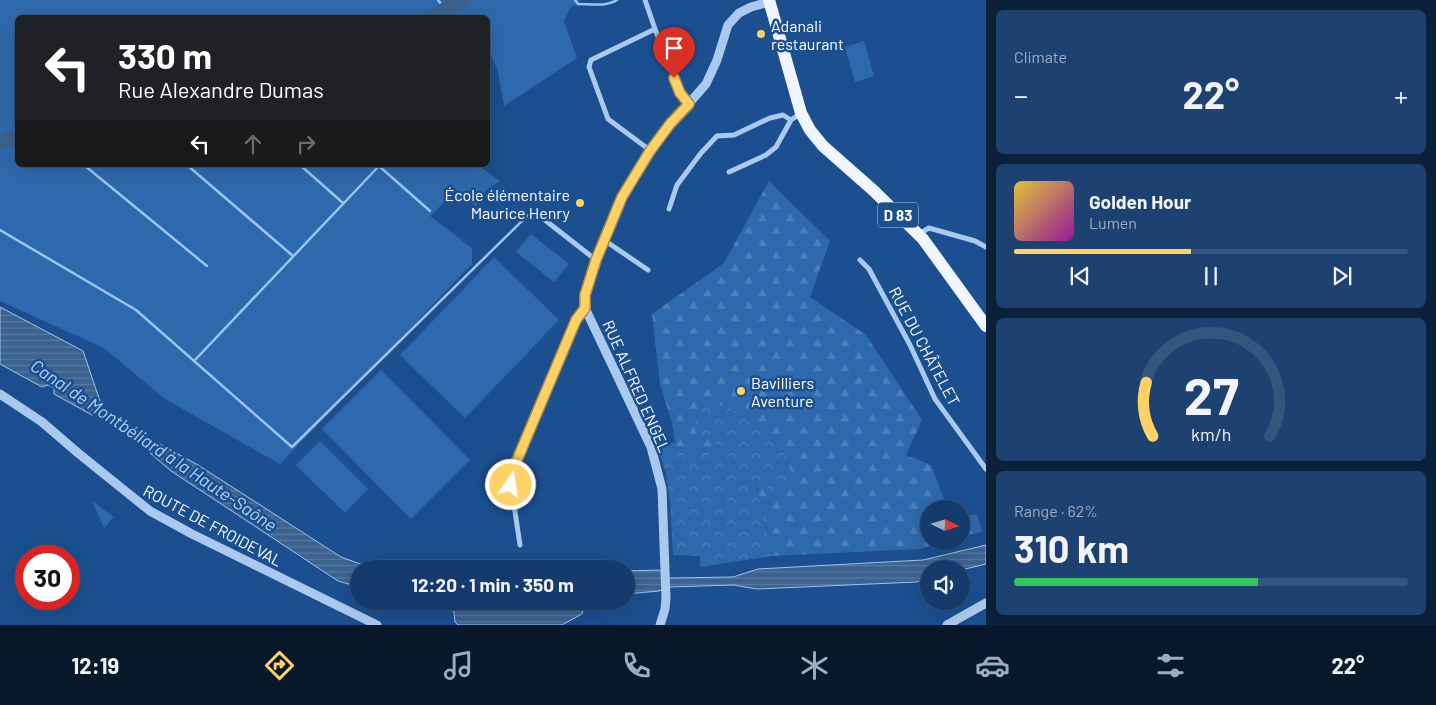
<!DOCTYPE html>
<meta charset="utf-8">
<style>
:root{--surface:#143b6b;--page:#1d4271;--text:#f1f3f6;--muted:#9dadc1;--line:#33557e;--accent:#ffd166}
body{margin:0;font-family:Barlow,sans-serif;background:var(--page);color:var(--text);height:100vh;display:flex;flex-direction:column;font-size:19px;white-space:nowrap}
*{box-sizing:border-box;margin:0}
p{font-size:16px;color:var(--muted)}
.icon{flex:none;width:28px;height:28px;fill:none;stroke:currentColor;stroke-width:2;stroke-linecap:round;stroke-linejoin:round}
.map{position:relative;flex:1;overflow:hidden}
.panel{display:flex;flex-direction:column;gap:10px;padding:10px;background:#0b203b;width:450px}
.panel>*{flex:none}
.banner{position:absolute;left:15px;top:15px;width:475px;height:152px;border-radius:8px;box-shadow:0 5px 20px #0002,0 0 0 1px var(--line);background:#202124;color:#fff;overflow:hidden}
.needle{width:32px;rotate:95deg}
.controls{position:absolute;left:920px;top:500px;display:grid;gap:10px}
.controls a{display:grid;place-items:center;width:50px;height:50px;border-radius:50%;background:var(--surface);box-shadow:0 5px 20px #0002,0 0 0 1px var(--line);font-size:25px}
.speed{position:absolute;left:15px;top:545px;display:flex;gap:10px;font-size:25px;font-weight:700;text-align:center}
.speed>*{display:grid;place-content:center;width:65px;height:65px;border-radius:50%;background:var(--surface);box-shadow:0 5px 20px #0002,0 0 0 1px var(--line);line-height:1}
.speed .limit{border:8px solid #d22;background:#fff;color:#111}
.pin{position:absolute;display:grid;place-items:center;width:42px;height:42px;color:#fff;margin:-51px -21px;border-radius:50% 50% 50% 0;rotate:-45deg;box-shadow:0 0 5px #0007}
.pin .icon{rotate:45deg}
.me{position:absolute;width:55px;margin:-28px;rotate:13deg;stroke-linejoin:round;filter:drop-shadow(0 0 4px #0008)}
.turn{display:flex;align-items:center;gap:18px;height:105px;padding:0 20px;font-size:22px}
.turn .icon{width:65px;height:65px;stroke-width:2.5}
.turn b{display:block;font-size:35px;line-height:42px}
.lanes{display:flex;align-items:center;height:48px;padding:0 20px;background:#0003;justify-content:center;gap:25px;direction:ltr}
.lanes .off{opacity:.35}
.big{font-size:38px;font-weight:700;line-height:1.1}
.panel .card{flex:1;display:flex;flex-direction:column;justify-content:center;gap:8px;min-width:0;padding:0 18px;border-radius:8px;background:var(--page)}
.panel .dial{align-items:center;gap:0}
.dial svg{height:130px;overflow:visible;fill:none;stroke:var(--line);stroke-width:7;stroke-linecap:round;text-anchor:middle}
.dial text{fill:var(--text);stroke:none}
.song{display:flex;align-items:center;gap:15px}
.cover{width:60px;height:60px;border-radius:8px;background:linear-gradient(135deg,hsl(50 70% 55%),hsl(300 70% 35%))}
.played{height:5px;border-radius:2px;background:linear-gradient(90deg,var(--accent) 45%,var(--line) 45%)}
.keys{display:flex;justify-content:space-around;direction:ltr}
.heat{display:flex;justify-content:space-between;align-items:center;font-size:28px;direction:ltr}
.charge{height:8px;border-radius:4px;background:linear-gradient(90deg,#34c759 62%,var(--line) 0)}
.trip{position:absolute;left:350px;top:560px;width:285px;height:50px;border-radius:25px;background:var(--surface);box-shadow:0 5px 20px #0002,0 0 0 1px var(--line);font-weight:700;line-height:50px;text-align:center}
.dock{display:flex;height:80px;justify-content:space-around;align-items:center;background:#08182b;color:var(--muted)}
.dock .icon{width:35px;height:35px}
.dock .current{color:var(--accent)}
.dock b{font-size:22px;color:var(--text)}
main{display:flex;flex:1;min-height:0}
.map>svg:first-child{display:block}
.grass{fill:#2e69ad}
.forest{fill:url(#forest-firs)}
.park{fill:url(#park-crowns)}
.water{fill:url(#water-rules);stroke:#9cc4f0}
.lines{fill:none;stroke-linecap:round;stroke-linejoin:round}
.stream{stroke:#9cc4f0;stroke-width:2.5}
.river{stroke:#3c6290;stroke-width:15}
.minor{stroke:#a9c9ee;stroke-width:5}
.tertiary{stroke:#a9c9ee;stroke-width:9}
.primary{stroke:#f0f6ff;stroke-width:12}
.route-casing{stroke:#a68842;stroke-width:12}
.route{stroke:#ffd166;stroke-width:9}
.poi-dot{fill:#ffd166;stroke:#1b4f8f;stroke-width:2}
.labels{text-anchor:middle;dominant-baseline:central;stroke-width:5;stroke-linejoin:round;paint-order:stroke}
.shield{fill:#1b4f8f;stroke:#bbcadd;stroke-width:1}
.shield-label{font-size:15px;font-weight:bold;fill:#fff}
.poi-label{font-size:16px;fill:#fff;stroke:#1b4f8f;text-anchor:start}
.street-label{font-size:16px;fill:#fff;stroke:#1b4f8f}
.water-label{font-size:18px;font-style:italic;fill:#b5d3f5;stroke:#1b4f8f}
</style>
<main>
<div class="map">
<svg width="986" height="625" viewBox="0 0 986 625">
<defs>
<pattern id="forest-firs" width="22" height="20" patternUnits="userSpaceOnUse" patternTransform="scale(1.25)"><rect width="22" height="20" fill="#2e69ad"/><path d="M5 1l3.5 6h-7zM16 11l3.5 6h-7z" fill="#4d80b9"/></pattern>
<pattern id="park-crowns" width="20" height="18" patternUnits="userSpaceOnUse" patternTransform="scale(1.25)"><rect width="20" height="18" fill="#2e69ad"/><path d="M2 6a3 3 0 1 1 6 0M12 15a3 3 0 1 1 6 0" fill="none" stroke="#4d80b9"/></pattern>
<pattern id="water-rules" width="6" height="5" patternUnits="userSpaceOnUse" patternTransform="scale(1.25)"><rect width="6" height="5" fill="#3c6290"/><path d="M0 2.5h6" fill="none" stroke="#597aa1"/></pattern>
</defs>
<rect width="100%" height="100%" fill="#1b4f8f"/>
<path class="grass" d="M0 0H578L580 2 570 8 564 21 577 58 504 106 498 72 491 54 488 55V18H18V165H478L500 181 487 189 476 206 456 191 430 216 472 248V264L280 464 165 399 104 348 0 301Z
M864 41 874 76 855 82 845 47Z
M531 234 569 264 554 282 516 252Z
M494 257 559 320 465 418 400 355Z
M381 370 470 460 411 519 322 429Z
M320 441 368 489 345 513 296 465Z
M92 501 114 517 104 528Z"/>
<path class="forest" d="M769 181 830 241 810 297 866 335 922 420 906 455 931 465 948 509H929V541H947L920 549 772 556 755 480 723 449 657 447 675 442 672 423 660 384 652 314 724 263Z
M977 514 982 532 961 537V516Z"/>
<path class="park" d="M697 405H722L739 413 764 433 785 454 794 480 775 492 755 480 772 556 700 567V556L673 555 670 503 666 473 657 447 722 448 695 432Z"/>
<path class="water" d="M0 307 83 351 101 404 100 407 156 445 158 443 198 465 341 557 374 569H359V587L338 581 171 471 150 453 151 450 97 413 92 415 54 394V388L48 385 42 387 0 364Z
M986 545V564L961 570V569H929V578L916 582 757 589 733 585 670 587 659 591 626 594V571L659 570 669 578 733 577 758 569 923 560Z
M447 601H585L582 614 562 625H458L455 622 453 605Z"/>
<g class="lines">
<path class="stream" d="M438 0 445 9
M575 0 578 4C590 4 606 7 617 0
M84 165 207 266
M187 165 293 256
M300 165 343 203
M0 230 136 310 292 447 528 215
M195 360 379 166 430 211"/>
<path class="river" d="M430 18 462 0
M0 142 18 137"/>
<path class="minor" d="M645 0 655 29
M651 151 608 119 589 67 591 60 655 29 680 93 689 104
M729 172 766 155 776 147 791 120 801 113
M669 209 677 185 701 153 717 136 734 135 770 118 783 115 791 120
M541 217 596 260
M919 234 929 228 975 241 986 247
M604 240 648 270
M860 260 869 269 910 345 935 399 986 469
M520 545 511 485 512 472 576 320 585 308"/>
<path class="tertiary" d="M0 394 42 422 78 453 150 511 192 534 377 625
M660 625 665 609 666 598 662 489 651 447 585 308V295L596 260 621 197 646 158 670 125 706 84 717 60 728 25 739 13 751 7 769 2
M947 625 986 603"/>
<path class="primary" d="M769 0 801 113 810 130 823 146 874 191 923 239 986 326"/>
</g>
<g class="lines">
<g class="route-casing">
<path id="route" d="M511 485 512 472 576 320 585 308V295L596 260 622 197 650 151 670 124 689 104 680 93 674 78"/>
</g>
<use href="#route" class="route"/>
</g>
<g class="poi-dot">
<circle cx="761" cy="34" r="5"/>
<circle cx="580" cy="203" r="5"/>
<circle cx="741" cy="391" r="5"/>
</g>
<g class="labels">
<rect class="shield" x="878" y="202.5" width="40" height="25" rx="4"/>
<g class="shield-label">
<text x="898" y="215">D 83</text>
</g>
<g class="poi-label">
<text x="771" y="25">Adanali<tspan x="771" dy="18">restaurant</tspan></text>
<text x="570" y="194" text-anchor="end">École élémentaire<tspan x="570" dy="18">Maurice Henry</tspan></text>
<text x="751" y="382">Bavilliers<tspan x="751" dy="18">Aventure</tspan></text>
</g>
<g class="street-label">
<text transform="translate(925 346) rotate(62)">RUE DU CHÂTELET</text>
<text transform="translate(637 386) rotate(66)">RUE ALFRED ENGEL</text>
<text transform="translate(213 525) rotate(28)">ROUTE DE FROIDEVAL</text>
</g>
<g class="water-label">
<text transform="translate(154 445) rotate(34)">Canal de Montbéliard à la Haute-Saône</text>
</g>
</g>
</svg>
<div class="controls">
<a><svg class="needle" viewBox="-14 -14 28 28"><path d="M0-13l5 13h-10z" fill="#e53935"/><path d="M0 13l5-13h-10z" fill="#9dadc1"/></svg></a>
<a><svg class="icon" aria-label="sound" viewBox="0 0 24 24"><path d="M4 9h4l5-4v14l-5-4H4zM17 9q2 3 0 6"/></svg></a>
</div>
<div class="speed"><div class="limit">30</div></div>
<div class="pin" style="left:674px;top:78px;background:#d93025"><svg class="icon" aria-label="arrive" viewBox="0 0 24 24"><path d="M6 21V4h12l-3 4 3 4H6"/></svg></div>
<svg class="me" style="left:511px;top:485px" viewBox="-20 -20 40 40"><circle r="17" fill="#ffd166" stroke="#fff" stroke-width="3"/><path d="M0-11L8 9 0 5-8 9z" fill="#fff"/></svg>
<div class="trip">12:20 · 1 min · 350 m</div>
<div class="banner">
<div class="turn"><svg class="icon" aria-label="left" viewBox="0 0 24 24"><path d="M17 20v-9H6M10 6l-5 5 5 5"/></svg><div><b>330 m</b>Rue Alexandre Dumas</div></div>
<div class="lanes"><svg class="icon" aria-label="left" viewBox="0 0 24 24"><path d="M17 20v-9H6M10 6l-5 5 5 5"/></svg><svg class="icon off" aria-label="ahead" viewBox="0 0 24 24"><path d="M12 20V5M6 11l6-6 6 6"/></svg><svg class="icon off" aria-label="right" viewBox="0 0 24 24"><path d="M7 20v-9h11M14 6l5 5-5 5"/></svg></div>
</div>
</div>
<section class="panel">
<div class="card"><p>Climate</p>
<div class="heat"><a>−</a><b class="big">22°</b><a>+</a></div>
</div>
<div class="card">
<div class="song"><i class="cover"></i><div><b>Golden Hour</b><p>Lumen</p></div></div>
<div class="played"></div>
<div class="keys"><svg class="icon" aria-label="previous" viewBox="0 0 24 24"><path d="M18 5L8 12l10 7zM5 5v14"/></svg><svg class="icon" aria-label="pause" viewBox="0 0 24 24"><path d="M8 5v14M16 5v14"/></svg><svg class="icon" aria-label="next" viewBox="0 0 24 24"><path d="M6 5l10 7-10 7zM19 5v14"/></svg></div>
</div>
<div class="card dial"><svg viewBox="0 0 100 80">
<path d="M14 69A42 42 0 1 1 86 69"/>
<path d="M14 69A42 42 0 0 1 10 36" stroke="#ffd166"/>
<text x="50" y="56" font-size="32" font-weight="700">27</text>
<text x="50" y="72" font-size="11">km/h</text>
</svg></div>
<div class="card"><p>Range · 62%</p><b class="big">310 km</b><div class="charge"></div></div>
</section>
</main>
<nav class="dock">
<b>12:19</b>
<svg class="icon current" aria-label="directions" viewBox="0 0 24 24"><path d="M12 3l9 9-9 9-9-9zM9 14v-3h6M13 9l2 2-2 2"/></svg>
<svg class="icon" aria-label="music" viewBox="0 0 24 24"><path d="M9 18V5l10-2v13"/><circle cx="6" cy="18" r="3"/><circle cx="16" cy="16" r="3"/></svg>
<svg class="icon" aria-label="phone" viewBox="0 0 24 24"><path d="M5 4h4l2 5-3 2q2 4 5 5l2-3 5 2v4C11 20 4 13 5 4z"/></svg>
<svg class="icon" aria-label="climate" viewBox="0 0 24 24"><path d="M12 3v18M4 7l16 10M4 17L20 7"/></svg>
<svg class="icon" aria-label="car" viewBox="0 0 24 24"><path d="M5 17H2v-5l4-1 3-4h7l3 4 3 1v5h-3M9 17h6M6 11h13"/><circle cx="7" cy="17" r="2"/><circle cx="17" cy="17" r="2"/></svg>
<svg class="icon" aria-label="filters" viewBox="0 0 24 24"><path d="M4 7h16M4 17h16"/><circle cx="9" cy="7" r="2"/><circle cx="15" cy="17" r="2"/></svg>
<b>22°</b>
</nav>
